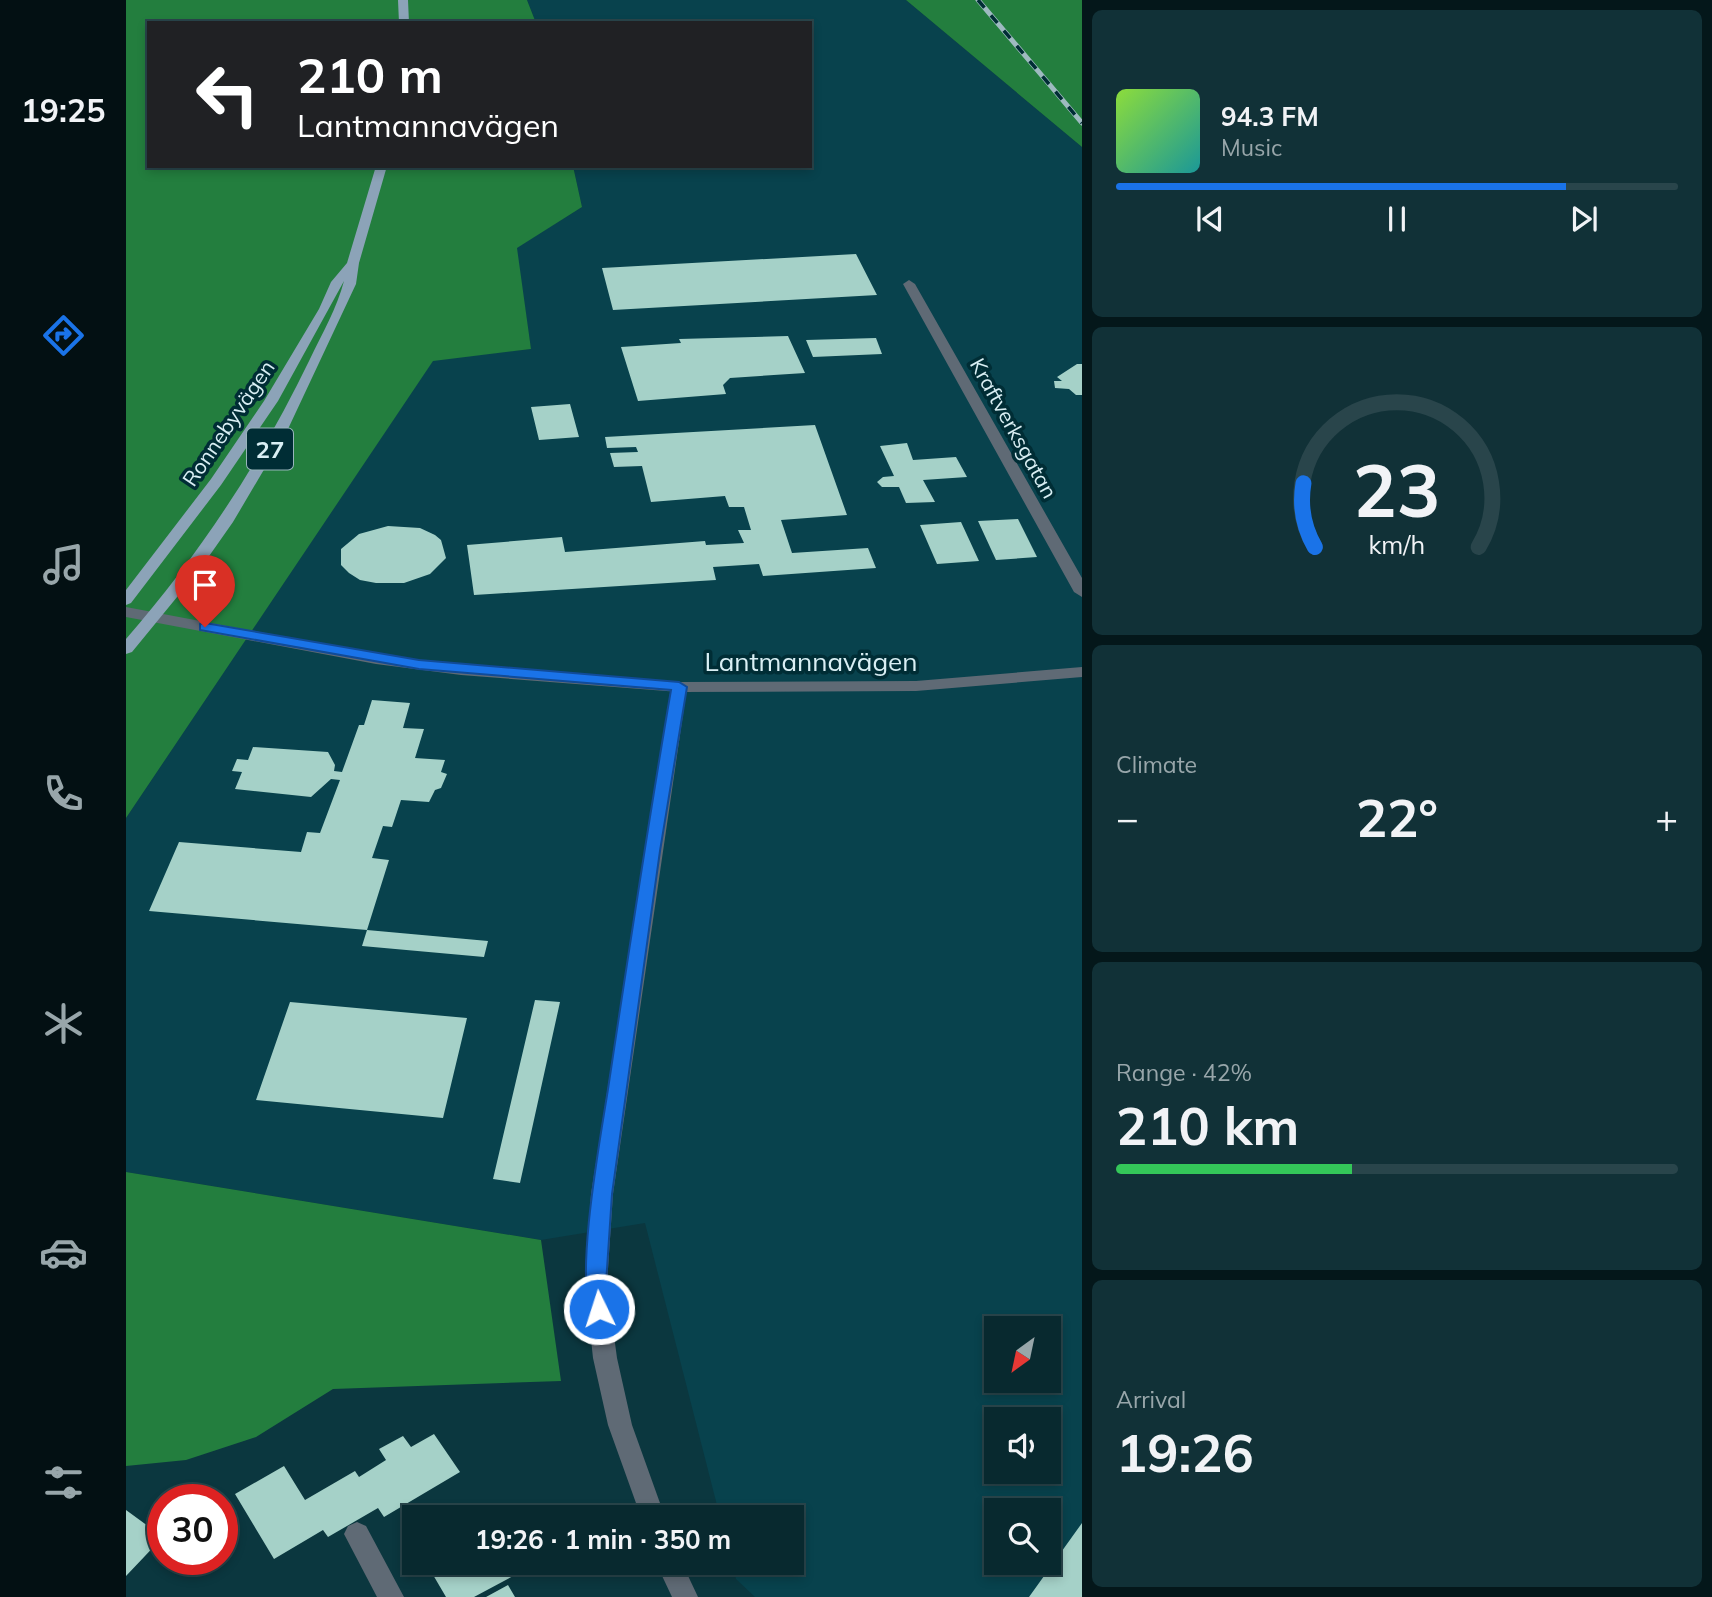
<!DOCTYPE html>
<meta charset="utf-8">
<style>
:root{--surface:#08292f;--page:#113137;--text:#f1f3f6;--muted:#98a6aa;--line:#29454b;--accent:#1a73e8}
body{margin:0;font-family:Mulish,sans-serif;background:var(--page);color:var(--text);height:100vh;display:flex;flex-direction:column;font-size:26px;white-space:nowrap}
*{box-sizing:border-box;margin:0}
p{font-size:23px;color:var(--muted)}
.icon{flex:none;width:38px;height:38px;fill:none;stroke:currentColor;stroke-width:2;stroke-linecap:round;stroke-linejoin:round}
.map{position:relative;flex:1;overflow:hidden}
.side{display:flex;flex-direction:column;gap:10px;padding:10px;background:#04171a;width:630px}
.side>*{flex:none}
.banner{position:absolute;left:21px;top:21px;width:665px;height:147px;border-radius:0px;box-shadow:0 4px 10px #0003,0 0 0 2px var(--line);background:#202124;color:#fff;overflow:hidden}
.needle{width:46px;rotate:213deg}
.buttons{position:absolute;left:858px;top:1316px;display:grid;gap:14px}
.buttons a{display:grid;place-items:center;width:77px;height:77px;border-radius:0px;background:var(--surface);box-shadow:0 4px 10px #0003,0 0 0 2px var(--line);font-size:35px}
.speed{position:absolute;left:21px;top:1484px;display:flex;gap:14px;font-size:35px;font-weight:700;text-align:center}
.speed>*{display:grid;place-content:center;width:91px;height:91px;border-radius:50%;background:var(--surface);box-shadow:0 4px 10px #0003,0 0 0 2px var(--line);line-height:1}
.speed .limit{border:10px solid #d22;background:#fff;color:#111}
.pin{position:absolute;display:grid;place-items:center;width:60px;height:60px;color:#fff;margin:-72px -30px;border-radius:50% 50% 50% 0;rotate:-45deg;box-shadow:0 0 7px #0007}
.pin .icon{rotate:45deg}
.me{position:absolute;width:77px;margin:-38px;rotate:356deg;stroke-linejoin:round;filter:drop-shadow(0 0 5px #0008)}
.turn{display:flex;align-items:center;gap:24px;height:147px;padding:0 35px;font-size:32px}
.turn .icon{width:91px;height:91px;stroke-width:2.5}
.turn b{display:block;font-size:49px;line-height:60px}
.big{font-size:52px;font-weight:700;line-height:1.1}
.side .widget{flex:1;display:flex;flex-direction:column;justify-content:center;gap:10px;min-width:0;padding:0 24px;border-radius:10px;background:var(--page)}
.side .dial{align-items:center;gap:0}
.dial svg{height:182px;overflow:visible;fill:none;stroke:var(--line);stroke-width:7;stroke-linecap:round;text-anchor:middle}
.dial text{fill:var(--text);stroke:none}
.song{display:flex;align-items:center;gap:21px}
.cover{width:84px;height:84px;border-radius:10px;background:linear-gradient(135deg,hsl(90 70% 55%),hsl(180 70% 35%))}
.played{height:7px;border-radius:4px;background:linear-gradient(90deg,var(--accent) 80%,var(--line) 80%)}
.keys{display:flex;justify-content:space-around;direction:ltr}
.heat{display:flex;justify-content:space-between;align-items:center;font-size:38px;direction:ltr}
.charge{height:10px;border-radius:5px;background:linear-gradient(90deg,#34c759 42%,var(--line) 0)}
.trip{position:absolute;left:276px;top:1505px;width:402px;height:70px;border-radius:0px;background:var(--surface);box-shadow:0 4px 10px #0003,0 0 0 2px var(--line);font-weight:700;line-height:70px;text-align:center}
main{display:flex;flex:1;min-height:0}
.menu{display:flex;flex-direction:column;width:126px;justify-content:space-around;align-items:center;background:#031013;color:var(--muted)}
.menu .icon{width:49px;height:49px}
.menu .current{color:var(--accent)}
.menu b{font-size:32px;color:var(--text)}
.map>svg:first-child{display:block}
.built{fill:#08424d;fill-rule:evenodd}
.forest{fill:#237e3e}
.building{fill:#a5d1c8}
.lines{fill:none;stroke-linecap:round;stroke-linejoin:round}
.minor{fill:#5f6a75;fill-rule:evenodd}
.tertiary{fill:#5f6a75;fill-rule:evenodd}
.primary{fill:#8ca3b8;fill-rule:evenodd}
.rail-casing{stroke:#9ebac0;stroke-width:5}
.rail{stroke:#002d35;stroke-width:3.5;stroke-dasharray:10;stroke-linecap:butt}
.route{fill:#1a73e8;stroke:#114b97;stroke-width:2}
.labels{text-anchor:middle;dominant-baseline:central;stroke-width:7;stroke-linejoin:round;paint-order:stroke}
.far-street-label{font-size:21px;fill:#d9eff4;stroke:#002d35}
.shield{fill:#002d35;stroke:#98b5bb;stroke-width:2}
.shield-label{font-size:24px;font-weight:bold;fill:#d9eff4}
.street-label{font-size:26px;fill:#d9eff4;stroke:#002d35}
</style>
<main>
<nav class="menu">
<b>19:25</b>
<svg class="icon current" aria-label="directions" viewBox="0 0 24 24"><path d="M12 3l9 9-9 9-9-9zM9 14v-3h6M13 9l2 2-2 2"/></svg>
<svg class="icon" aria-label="music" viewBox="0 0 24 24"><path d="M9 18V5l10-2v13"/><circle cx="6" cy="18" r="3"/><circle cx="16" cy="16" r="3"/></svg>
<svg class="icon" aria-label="phone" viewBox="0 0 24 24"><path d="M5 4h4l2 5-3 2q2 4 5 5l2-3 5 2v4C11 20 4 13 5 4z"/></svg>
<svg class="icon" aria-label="climate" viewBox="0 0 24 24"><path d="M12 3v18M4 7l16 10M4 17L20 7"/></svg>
<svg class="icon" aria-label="car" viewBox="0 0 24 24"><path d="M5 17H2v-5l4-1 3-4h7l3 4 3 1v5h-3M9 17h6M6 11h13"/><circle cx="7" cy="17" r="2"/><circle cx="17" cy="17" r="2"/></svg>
<svg class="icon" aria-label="filters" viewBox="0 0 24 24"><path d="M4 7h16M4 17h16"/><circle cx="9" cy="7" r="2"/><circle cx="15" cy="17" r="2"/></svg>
</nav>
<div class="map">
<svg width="956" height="1597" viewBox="0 0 956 1597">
<rect width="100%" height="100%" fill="#0b373f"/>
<path class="built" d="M401 0H780L956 147V1597H629L610 1579 606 1563H667V1517H594L519 1223 415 1240 0 1172V818L307 360 405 349 390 248 456 207 447 166H684V23H410ZM870 1328H922V1381H870ZM870 1419H922V1472H870ZM870 1510H922V1563H870Z"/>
<path class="forest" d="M0 0H401L410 23H23V166H447L456 207 391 248 405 349 307 361 0 818Z
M780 0H956V147Z
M0 1172 415 1240 435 1381 207 1389 130 1437 60 1460 0 1466Z"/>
<path class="building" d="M730 254 751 295 487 310 476 268Z
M662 336 679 373 604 378 597 385 600 394 512 401 495 347 555 343 553 339Z
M750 338 756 354 687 357 680 340Z
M951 364H956V395H950L943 389 929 388 928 381H936L931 377Z
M444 404 453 437 413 440 405 407Z
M689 425 721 515 655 520 666 553 742 548 750 568 637 576 633 564 587 567 590 580 348 595 341 545 436 537 439 552 579 541 580 545 618 543 612 530H625L618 507H603L599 496 525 502 516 466 488 467 484 453 512 452 510 447 481 448 479 437Z
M781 443 787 460 830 457 841 477 797 480 809 502 780 503 773 487H756L751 482 757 477 768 476 754 446Z
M892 519 911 557 870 560 852 521Z
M835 522 853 561 811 564 794 525Z
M262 526 294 528 309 535 315 540 320 558 304 574 278 583H250L234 580 223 573 215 565V549L233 534Z
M246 700 284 703 277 728 298 729 289 758 319 760 315 772 321 774 315 788 309 790 303 802 275 800 266 827 257 826 246 858 263 860 241 930 23 911 53 842 175 852 181 832 194 833 214 780 205 779 185 797 109 789 116 772 106 771 111 759 122 760 127 747 202 752 209 765 208 771 216 772 233 725H238Z
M241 930 362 941 358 957 236 946Z
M409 1000 434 1002 394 1183 367 1179Z
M164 1002 341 1018 317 1118 130 1100Z
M308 1434 334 1472 258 1517 252 1508 202 1537 197 1530 148 1559 109 1494 158 1466 179 1500 229 1471 233 1477 260 1460 253 1449 277 1436 285 1447Z
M0 1510 37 1537 0 1576Z
M956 1523V1597H903Z
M313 1563H401L404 1567 348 1597H320L303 1568Z
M382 1585 389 1597H360Z"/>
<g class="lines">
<path class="minor" d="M783 280 789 284 956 578V597L948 592 777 284Z
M553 682 561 687 487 1194 481 1284 491 1358 506 1425 539 1517H515L482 1425 467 1358 459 1284 465 1194 545 687Z
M231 1522 240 1526 278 1597H251L218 1534 222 1526Z
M530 1563H556L572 1597H546Z"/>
<path class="tertiary" d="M0 607 250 654 335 665 553 682 790 681 956 667V677L790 691 553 692 335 675 250 664 0 617Z"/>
<path class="primary" d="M272 0H282L283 23H273Z
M250 166H261L233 263 230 284 162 429 107 522 74 569 6 652 0 654V639C74 554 135 461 184 359 196 334 211 308 218 281L152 401 95 485 5 603 0 605V590L85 479 138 401 193 309 205 282 221 263Z"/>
<g class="rail-casing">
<path id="rail" d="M852 0 956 123"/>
</g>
<use href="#rail" class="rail"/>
</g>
<path class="route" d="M79 623 293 660 553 682 561 687 534 851 486 1194 480 1284 484 1309 481 1315 473 1318 466 1315C448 1279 475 1134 482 1089 502 956 522 823 545 690L293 669 74 630V624Z"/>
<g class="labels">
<g class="far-street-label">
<text transform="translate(102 423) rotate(-56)">Ronnebyvägen</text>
<text transform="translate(888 428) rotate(61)">Kraftverksgatan</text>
</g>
<rect class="shield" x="121" y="428.5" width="46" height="41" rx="5"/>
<g class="shield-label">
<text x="144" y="449">27</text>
</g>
<g class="street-label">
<text x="685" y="661">Lantmannavägen</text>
</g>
</g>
</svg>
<div class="buttons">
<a><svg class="needle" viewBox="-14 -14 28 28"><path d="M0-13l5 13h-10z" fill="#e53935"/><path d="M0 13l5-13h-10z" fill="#98a6aa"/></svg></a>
<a><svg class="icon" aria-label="sound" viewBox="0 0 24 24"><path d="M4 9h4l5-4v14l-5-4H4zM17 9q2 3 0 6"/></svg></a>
<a><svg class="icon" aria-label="search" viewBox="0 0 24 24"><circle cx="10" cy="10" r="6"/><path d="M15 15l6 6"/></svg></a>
</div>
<div class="speed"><div class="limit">30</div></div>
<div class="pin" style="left:79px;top:627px;background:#d93025"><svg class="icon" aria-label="arrive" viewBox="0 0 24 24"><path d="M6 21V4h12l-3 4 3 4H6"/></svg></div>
<svg class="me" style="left:473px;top:1309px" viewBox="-20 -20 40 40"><circle r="17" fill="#1a73e8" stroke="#fff" stroke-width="3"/><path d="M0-11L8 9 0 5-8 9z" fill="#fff"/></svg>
<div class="trip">19:26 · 1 min · 350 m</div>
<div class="banner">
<div class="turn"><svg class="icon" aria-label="left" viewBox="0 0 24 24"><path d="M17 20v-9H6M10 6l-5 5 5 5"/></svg><div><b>210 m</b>Lantmannavägen</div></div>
</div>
</div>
<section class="side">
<div class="widget">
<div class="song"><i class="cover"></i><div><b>94.3 FM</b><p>Music</p></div></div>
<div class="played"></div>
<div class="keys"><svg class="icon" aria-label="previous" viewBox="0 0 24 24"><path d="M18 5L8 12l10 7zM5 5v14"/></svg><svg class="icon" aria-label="pause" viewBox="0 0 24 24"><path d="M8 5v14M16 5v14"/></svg><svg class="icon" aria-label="next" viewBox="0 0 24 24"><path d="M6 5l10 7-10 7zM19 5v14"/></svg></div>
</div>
<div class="widget dial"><svg viewBox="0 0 100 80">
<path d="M14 69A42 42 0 1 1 86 69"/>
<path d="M14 69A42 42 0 0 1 9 41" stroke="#1a73e8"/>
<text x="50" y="56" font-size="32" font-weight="700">23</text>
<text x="50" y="72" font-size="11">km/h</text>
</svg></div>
<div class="widget"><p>Climate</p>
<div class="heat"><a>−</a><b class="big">22°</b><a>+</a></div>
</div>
<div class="widget"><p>Range · 42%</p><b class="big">210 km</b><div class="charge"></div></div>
<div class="widget"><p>Arrival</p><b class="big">19:26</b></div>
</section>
</main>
